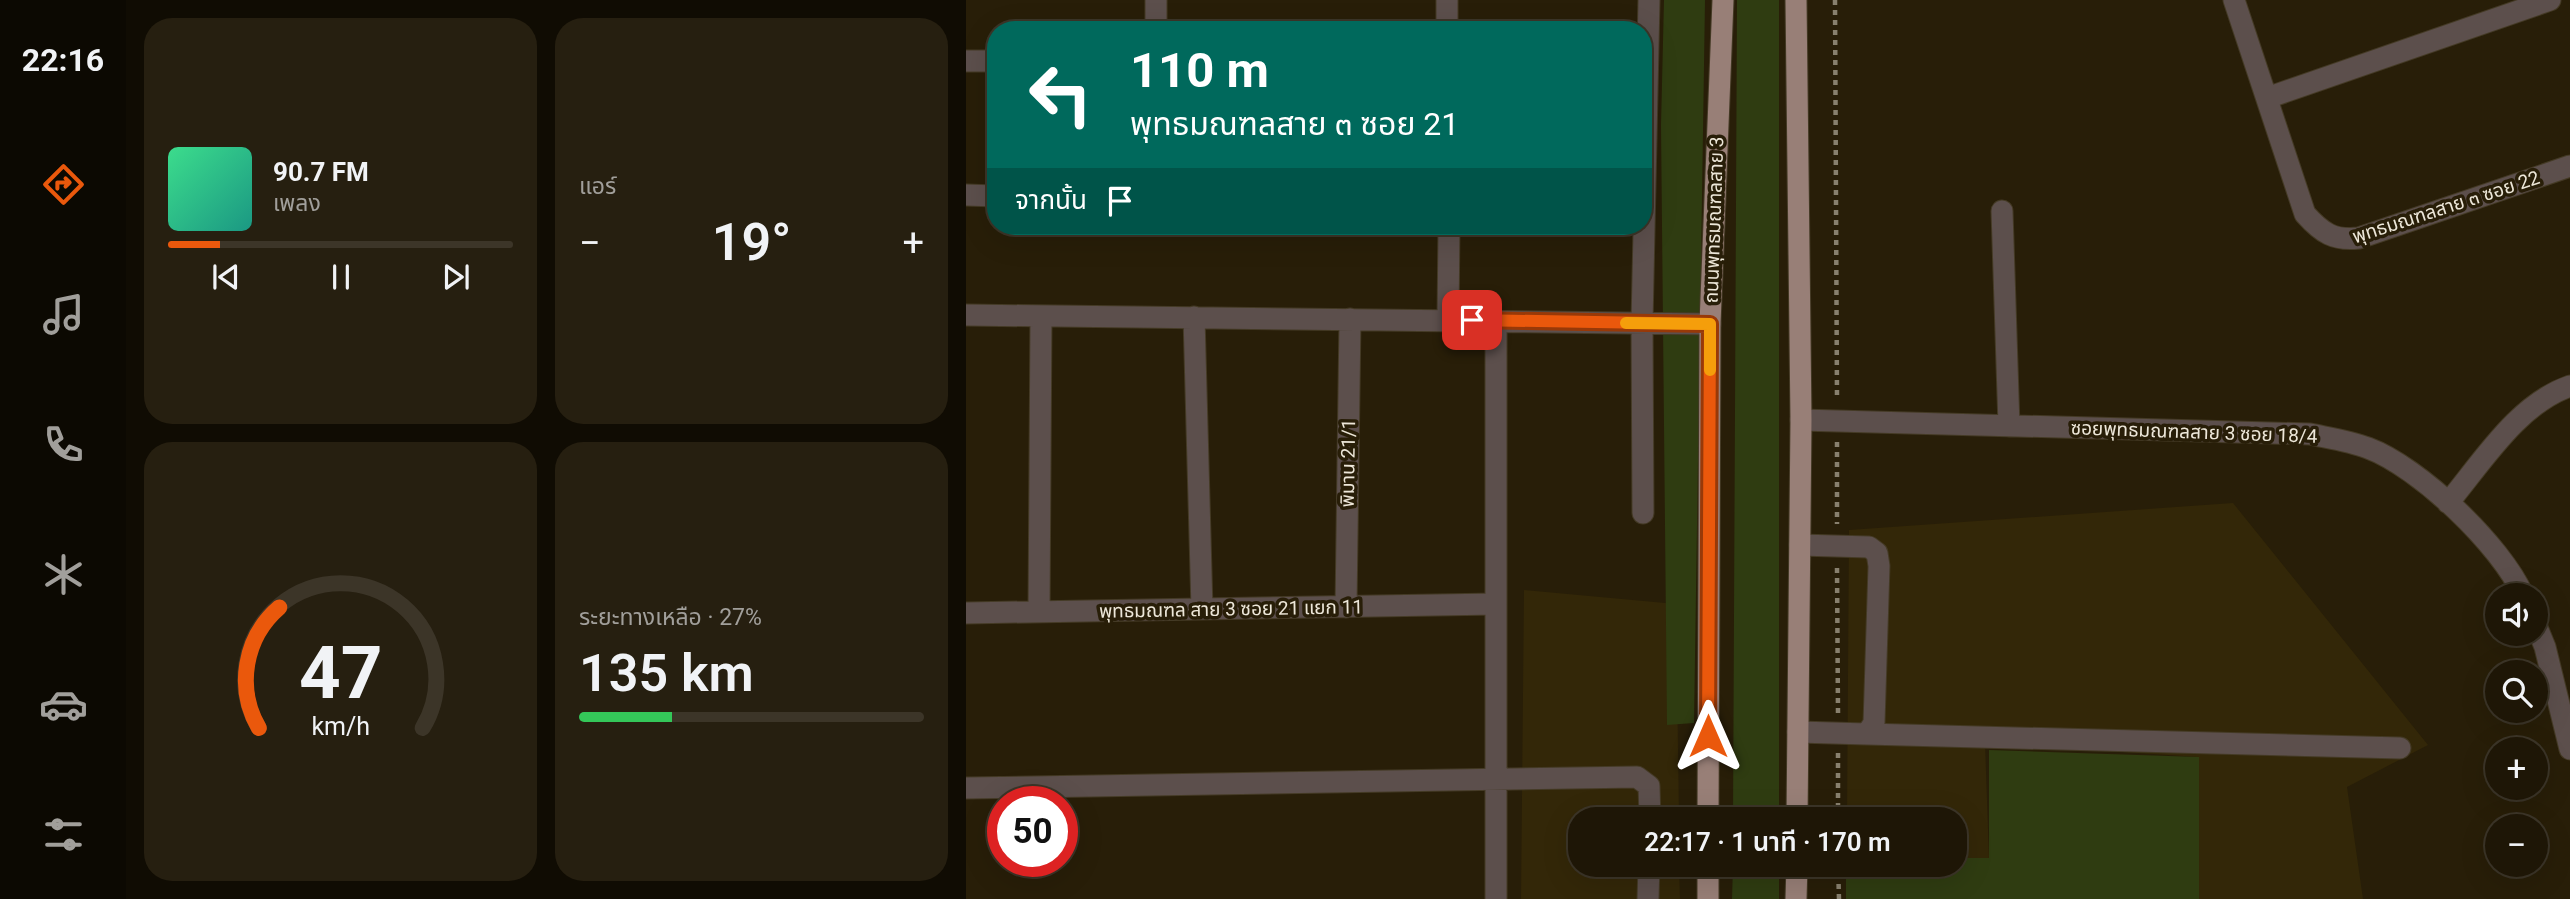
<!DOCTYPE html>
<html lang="th">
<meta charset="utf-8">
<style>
:root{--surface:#1e1606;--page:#261f10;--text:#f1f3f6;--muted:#a19f9b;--line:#3c3528;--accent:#ea580c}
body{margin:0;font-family:Roboto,"Noto Sans Thai",sans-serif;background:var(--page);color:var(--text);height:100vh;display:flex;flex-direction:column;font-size:26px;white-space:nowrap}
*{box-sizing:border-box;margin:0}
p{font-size:23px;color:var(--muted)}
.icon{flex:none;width:38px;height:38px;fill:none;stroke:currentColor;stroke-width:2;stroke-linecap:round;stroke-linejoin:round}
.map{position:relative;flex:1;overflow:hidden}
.side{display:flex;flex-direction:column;gap:18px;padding:18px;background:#100c03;width:840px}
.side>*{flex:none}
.guide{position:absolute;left:21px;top:21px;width:665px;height:214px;border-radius:28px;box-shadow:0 7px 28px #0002,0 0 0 2px var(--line);background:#00695c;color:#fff;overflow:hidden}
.controls{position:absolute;left:1519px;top:583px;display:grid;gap:14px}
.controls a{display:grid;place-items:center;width:63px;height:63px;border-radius:50%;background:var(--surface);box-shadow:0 7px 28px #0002,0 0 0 2px var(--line);font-size:35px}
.speed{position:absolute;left:21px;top:786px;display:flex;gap:14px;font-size:35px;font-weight:700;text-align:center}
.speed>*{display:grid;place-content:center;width:91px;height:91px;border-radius:50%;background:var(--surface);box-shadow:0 7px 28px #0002,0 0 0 2px var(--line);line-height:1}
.speed .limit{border:10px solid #d22;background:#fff;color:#111}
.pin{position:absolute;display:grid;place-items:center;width:60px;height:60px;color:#fff;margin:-30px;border-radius:14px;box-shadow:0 4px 10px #0006}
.me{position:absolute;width:77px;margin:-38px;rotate:0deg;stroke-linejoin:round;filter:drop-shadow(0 0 5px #0008)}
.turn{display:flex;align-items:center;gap:24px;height:147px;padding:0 28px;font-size:32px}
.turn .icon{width:91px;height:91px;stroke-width:2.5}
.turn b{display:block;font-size:49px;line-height:60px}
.then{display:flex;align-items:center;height:66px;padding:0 28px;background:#0003;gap:14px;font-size:26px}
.big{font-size:52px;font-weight:600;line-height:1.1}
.side .widget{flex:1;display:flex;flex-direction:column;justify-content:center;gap:10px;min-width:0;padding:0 24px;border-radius:28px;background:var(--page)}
.side .dial{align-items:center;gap:0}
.dial svg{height:182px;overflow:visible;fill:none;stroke:var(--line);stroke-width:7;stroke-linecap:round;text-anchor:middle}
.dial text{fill:var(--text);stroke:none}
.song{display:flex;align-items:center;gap:21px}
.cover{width:84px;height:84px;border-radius:10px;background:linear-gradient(135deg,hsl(150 70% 55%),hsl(170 70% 35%))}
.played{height:7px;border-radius:4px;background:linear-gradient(90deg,var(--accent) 15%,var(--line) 15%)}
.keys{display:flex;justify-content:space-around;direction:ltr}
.heat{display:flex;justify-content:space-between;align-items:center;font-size:38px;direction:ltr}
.charge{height:10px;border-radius:5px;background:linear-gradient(90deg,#34c759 27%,var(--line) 0)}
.side .tiles{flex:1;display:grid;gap:18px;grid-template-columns:repeat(2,1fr)}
.trip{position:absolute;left:602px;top:807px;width:399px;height:70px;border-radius:28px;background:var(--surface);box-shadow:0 7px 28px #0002,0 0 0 2px var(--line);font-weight:600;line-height:70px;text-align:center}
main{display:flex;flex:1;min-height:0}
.tabs{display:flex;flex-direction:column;width:126px;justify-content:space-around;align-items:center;background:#0c0902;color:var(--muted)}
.tabs .icon{width:49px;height:49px}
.tabs .on{color:var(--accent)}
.tabs b{font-size:32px;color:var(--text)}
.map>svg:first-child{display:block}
.built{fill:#332708}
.green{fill:#2f3c11}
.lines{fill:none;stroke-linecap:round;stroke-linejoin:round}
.minor-casing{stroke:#443a25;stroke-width:23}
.major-casing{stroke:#443a25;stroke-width:23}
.path{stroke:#88806e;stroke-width:4.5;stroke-dasharray:5 5;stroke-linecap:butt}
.minor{stroke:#5c4f4c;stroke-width:21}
.major{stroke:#987f77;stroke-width:21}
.route-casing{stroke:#983908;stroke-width:18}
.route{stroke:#ea580c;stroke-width:12}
.slow{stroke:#f59e0b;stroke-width:12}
.labels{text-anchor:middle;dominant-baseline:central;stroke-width:7;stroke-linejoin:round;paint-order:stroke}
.street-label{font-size:19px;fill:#ede7d9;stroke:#281e08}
</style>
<main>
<nav class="tabs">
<b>22:16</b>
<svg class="icon on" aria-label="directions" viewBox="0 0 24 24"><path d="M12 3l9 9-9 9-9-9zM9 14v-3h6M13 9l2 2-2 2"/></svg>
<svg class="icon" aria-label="music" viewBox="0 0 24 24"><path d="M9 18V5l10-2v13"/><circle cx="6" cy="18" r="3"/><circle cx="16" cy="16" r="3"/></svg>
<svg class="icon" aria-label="phone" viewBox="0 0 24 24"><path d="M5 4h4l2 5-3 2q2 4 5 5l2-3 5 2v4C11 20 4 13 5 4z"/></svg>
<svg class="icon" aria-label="climate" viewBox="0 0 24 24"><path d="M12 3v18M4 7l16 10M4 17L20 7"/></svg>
<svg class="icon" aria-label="car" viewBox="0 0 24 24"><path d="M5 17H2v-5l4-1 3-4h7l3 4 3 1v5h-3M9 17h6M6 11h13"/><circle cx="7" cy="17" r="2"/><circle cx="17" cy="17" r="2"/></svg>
<svg class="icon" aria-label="filters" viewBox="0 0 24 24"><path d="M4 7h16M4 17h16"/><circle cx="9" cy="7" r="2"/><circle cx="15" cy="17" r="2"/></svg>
</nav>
<section class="side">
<div class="tiles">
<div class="widget">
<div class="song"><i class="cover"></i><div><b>90.7 FM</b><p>เพลง</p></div></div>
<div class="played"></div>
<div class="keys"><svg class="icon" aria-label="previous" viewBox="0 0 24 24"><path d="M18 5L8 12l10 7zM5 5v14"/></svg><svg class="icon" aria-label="pause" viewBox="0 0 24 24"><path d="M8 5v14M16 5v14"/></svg><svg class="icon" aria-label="next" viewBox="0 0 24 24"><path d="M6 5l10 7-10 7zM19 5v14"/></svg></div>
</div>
<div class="widget"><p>แอร์</p>
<div class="heat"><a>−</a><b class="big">19°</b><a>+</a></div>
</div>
<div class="widget dial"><svg viewBox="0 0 100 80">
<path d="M14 69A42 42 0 1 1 86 69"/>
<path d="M14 69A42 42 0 0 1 23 16" stroke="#ea580c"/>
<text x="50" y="56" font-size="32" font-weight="700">47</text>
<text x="50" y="72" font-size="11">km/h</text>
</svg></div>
<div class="widget"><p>ระยะทางเหลือ · 27%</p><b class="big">135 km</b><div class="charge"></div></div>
</div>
</section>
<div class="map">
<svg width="1604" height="899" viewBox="0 0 1604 899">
<rect width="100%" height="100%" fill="#281e08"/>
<path class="built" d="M1267 503 1462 745 1381 787 1397 899H1233L1232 757 1019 743 1023 858H989V819H881L883 530Z
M558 590 710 604 713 819H614V864L713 865 714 899H555Z"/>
<path class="green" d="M698 0H739L728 723 701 725 695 125Z
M771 0H813V819H767Z
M1023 750 1233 757V899H880V865L989 864V858H1023Z
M767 865H813V899H766Z"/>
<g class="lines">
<g class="minor-casing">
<path id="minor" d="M481 0V30
M1268 0 1339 214C1356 233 1368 241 1393 238L1604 166
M190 30V0
M0 61H30
M1301 98 1584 0
M0 195 30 196
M1036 211 1043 426
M0 315 744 324
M228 317 236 609
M482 319 483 226
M530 321V899
M835 420 1344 434C1363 438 1384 441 1402 448 1453 467 1535 545 1557 595
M1482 503C1517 461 1552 404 1604 386
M677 513 676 323 683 0
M380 607 384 319
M73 612 75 316
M0 613 530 604
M1570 625 1579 647 1604 749
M832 732 901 734 908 723 913 566 911 553 903 547 834 545
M901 734 1434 748
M0 788 671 777 683 786 684 819
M682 899 683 864"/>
</g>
<g class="major-casing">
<path id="major" d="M830 0 835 420 831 819
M742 819 744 324 757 0
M742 899V864
M830 899 831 864"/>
</g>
<path class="path" d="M869 0 871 398
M871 442V524
M871 568 872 713
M872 753V819
M872 864 873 899"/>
<use href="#minor" class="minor"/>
<use href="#major" class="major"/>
</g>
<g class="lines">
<g class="route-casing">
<path id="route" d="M506 320 744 324 742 736"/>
</g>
<use href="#route" class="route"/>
<path class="slow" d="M660 323 744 324V370"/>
</g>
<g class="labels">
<g class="street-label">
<text transform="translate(1480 207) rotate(-18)">พุทธมณฑลสาย ๓ ซอย 22</text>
<text transform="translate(748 220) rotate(-88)">ถนนพุทธมณฑลสาย 3</text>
<text transform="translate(1228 432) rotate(2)">ซอยพุทธมณฑลสาย 3 ซอย 18/4</text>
<text transform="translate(382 463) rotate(-89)">พิมาน 21/1</text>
<text transform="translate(265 609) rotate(-1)">พุทธมณฑล สาย 3 ซอย 21 แยก 11</text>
</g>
</g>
</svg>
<div class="controls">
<a><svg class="icon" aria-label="sound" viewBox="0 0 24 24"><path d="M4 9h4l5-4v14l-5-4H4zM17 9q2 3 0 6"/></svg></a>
<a><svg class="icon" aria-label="search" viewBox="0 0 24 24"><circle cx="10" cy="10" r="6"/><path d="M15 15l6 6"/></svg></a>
<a>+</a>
<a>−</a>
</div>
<div class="speed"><div class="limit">50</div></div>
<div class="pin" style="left:506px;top:320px;background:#d93025"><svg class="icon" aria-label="arrive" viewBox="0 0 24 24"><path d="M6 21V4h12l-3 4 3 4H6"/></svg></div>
<svg class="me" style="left:742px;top:736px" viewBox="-20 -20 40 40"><path d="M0-17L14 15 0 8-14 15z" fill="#ea580c" stroke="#fff" stroke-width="4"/></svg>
<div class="trip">22:17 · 1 นาที · 170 m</div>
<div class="guide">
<div class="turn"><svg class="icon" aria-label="left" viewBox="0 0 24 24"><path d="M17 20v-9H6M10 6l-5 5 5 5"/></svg><div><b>110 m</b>พุทธมณฑลสาย ๓ ซอย 21</div></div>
<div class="then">จากนั้น<svg class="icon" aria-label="arrive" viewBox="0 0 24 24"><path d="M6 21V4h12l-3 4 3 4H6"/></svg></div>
</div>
</div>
</main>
